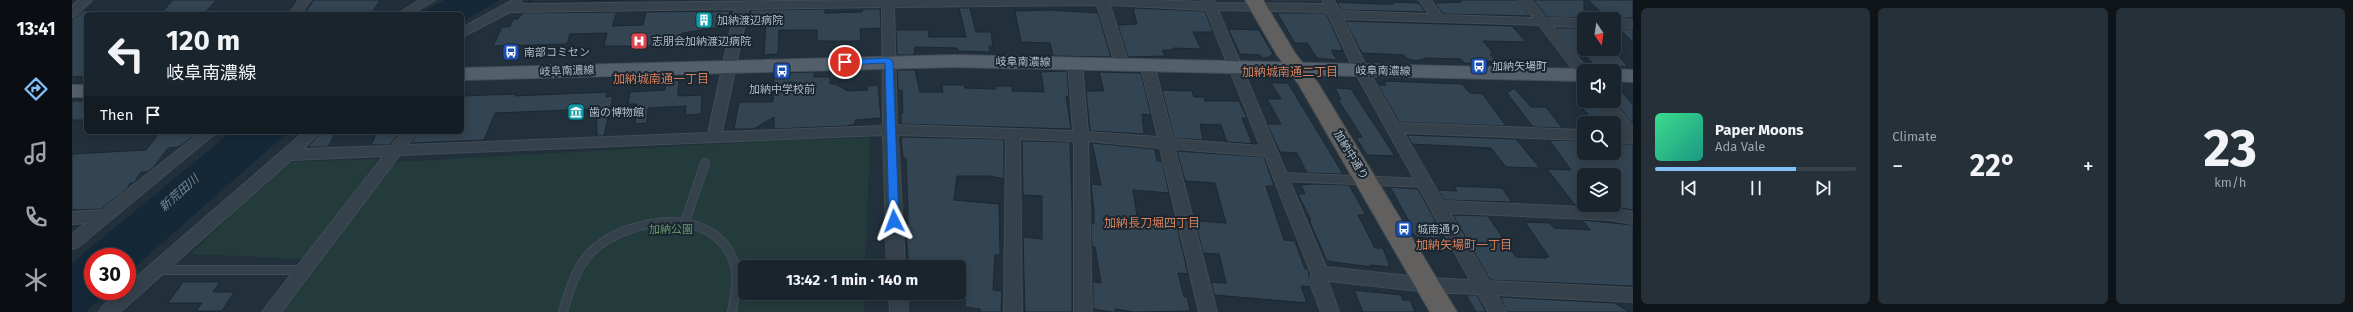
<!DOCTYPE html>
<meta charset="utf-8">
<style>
:root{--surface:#19242c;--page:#263038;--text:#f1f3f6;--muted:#9fa4a9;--line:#374148;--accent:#81c1fa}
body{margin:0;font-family:"Fira Sans","Noto Sans JP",sans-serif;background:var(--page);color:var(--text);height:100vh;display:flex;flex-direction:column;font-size:15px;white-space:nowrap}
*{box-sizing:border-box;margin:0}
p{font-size:13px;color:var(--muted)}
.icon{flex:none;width:22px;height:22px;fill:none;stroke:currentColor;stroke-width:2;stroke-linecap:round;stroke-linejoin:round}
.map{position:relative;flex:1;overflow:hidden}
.panel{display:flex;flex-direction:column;gap:8px;padding:8px;background:#0e1418;width:720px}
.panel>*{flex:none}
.hud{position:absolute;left:12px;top:12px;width:380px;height:122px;border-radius:6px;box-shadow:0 2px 10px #0003,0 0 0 1px var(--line);background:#19242c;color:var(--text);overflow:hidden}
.needle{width:26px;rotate:167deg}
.fabs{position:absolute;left:1505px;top:12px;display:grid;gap:8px}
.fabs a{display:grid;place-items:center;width:44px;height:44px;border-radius:6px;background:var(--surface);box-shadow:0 2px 10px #0003,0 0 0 1px var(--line);font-size:20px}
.speed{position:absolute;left:12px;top:248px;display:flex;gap:8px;font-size:20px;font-weight:700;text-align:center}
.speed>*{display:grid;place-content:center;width:52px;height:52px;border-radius:50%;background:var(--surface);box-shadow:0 2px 10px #0003,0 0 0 1px var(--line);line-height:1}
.speed .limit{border:6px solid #d22;background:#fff;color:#111}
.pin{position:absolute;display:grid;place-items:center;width:34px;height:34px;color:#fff;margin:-17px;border:2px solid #fff;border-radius:50%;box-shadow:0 1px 4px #0007}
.me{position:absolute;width:44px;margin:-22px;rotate:357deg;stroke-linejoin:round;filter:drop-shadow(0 0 3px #0008)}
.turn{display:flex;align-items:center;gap:14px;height:84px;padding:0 16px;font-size:18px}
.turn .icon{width:52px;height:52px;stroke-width:2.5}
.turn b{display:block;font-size:28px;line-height:34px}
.then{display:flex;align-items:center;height:38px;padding:0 16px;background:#0003;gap:8px;font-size:15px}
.big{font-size:30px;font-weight:700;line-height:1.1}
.panel .tile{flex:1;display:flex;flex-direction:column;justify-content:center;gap:6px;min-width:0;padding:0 14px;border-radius:6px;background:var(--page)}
.panel .dial{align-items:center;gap:0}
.dial b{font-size:52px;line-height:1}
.song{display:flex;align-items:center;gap:12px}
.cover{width:48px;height:48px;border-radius:6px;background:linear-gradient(135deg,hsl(150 70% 55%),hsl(170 70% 35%))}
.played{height:4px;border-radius:2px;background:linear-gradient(90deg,var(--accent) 70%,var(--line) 70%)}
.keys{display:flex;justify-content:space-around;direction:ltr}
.heat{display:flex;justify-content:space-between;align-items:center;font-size:22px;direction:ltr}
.panel .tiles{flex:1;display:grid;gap:8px;grid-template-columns:repeat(3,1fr)}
.trip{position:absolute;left:666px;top:260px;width:228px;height:40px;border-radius:6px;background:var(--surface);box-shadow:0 2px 10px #0003,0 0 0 1px var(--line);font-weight:700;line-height:40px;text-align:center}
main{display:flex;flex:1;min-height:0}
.tab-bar{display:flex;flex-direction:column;width:72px;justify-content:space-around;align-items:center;background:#0a0e12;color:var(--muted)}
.tab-bar .icon{width:28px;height:28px}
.tab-bar .current{color:var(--accent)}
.tab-bar b{font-size:18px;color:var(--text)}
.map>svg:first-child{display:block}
.green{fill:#233c3b}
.water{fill:#142838}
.building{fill:#334452;stroke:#1c2832;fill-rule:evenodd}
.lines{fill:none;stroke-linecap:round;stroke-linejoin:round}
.service-casing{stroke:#414d57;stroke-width:10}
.minor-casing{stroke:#414d57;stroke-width:2}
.primary-casing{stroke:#414d57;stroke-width:2}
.trunk-casing{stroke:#404c56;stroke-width:2}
.service{stroke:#35414b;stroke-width:8}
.minor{fill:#35414b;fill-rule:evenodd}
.primary{fill:#53606b;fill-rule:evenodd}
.trunk{fill:#62605e;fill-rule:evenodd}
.route{fill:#1a73e8;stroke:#114b97}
.labels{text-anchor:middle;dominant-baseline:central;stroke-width:4;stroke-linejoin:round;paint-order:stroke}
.poi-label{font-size:11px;fill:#b0bcc7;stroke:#1a2630;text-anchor:start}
.street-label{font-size:11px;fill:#b0bcc7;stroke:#1a2630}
.park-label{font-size:11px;fill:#66996b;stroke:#1a2630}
.neighbourhood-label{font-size:12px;fill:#d67f5b;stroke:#1a2630}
.water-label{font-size:12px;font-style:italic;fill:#688ca7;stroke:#1a2630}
</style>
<main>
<nav class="tab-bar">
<b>13:41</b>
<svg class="icon current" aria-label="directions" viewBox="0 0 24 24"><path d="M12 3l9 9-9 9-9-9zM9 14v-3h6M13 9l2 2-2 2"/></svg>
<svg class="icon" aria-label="music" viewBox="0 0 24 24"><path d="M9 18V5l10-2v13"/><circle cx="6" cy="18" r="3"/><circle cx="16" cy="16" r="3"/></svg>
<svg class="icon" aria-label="phone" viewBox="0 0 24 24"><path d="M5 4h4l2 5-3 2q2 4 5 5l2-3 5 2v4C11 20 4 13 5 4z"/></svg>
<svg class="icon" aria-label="climate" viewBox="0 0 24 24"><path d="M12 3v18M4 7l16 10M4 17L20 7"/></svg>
</nav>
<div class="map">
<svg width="1561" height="312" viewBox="0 0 1561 312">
<rect width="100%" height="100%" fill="#21303b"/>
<path class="green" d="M798 138 793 267H673V293H793L792 312H206L264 231 325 162 715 140Z
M306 159 233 259 119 254 213 162Z"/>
<path class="water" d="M373 0H428L390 22V14H348Z
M159 132H216L55 274V257H21V291H36L14 312H0V263Z"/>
<path class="building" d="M101 0H144L132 14H88Z
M242 0H308L299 14H232Z
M462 0H549L456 2Z
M1198 0H1248L1250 2H1199Z
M1388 0H1446L1458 16 1371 14 1363 3 1390 2Z
M1461 0H1512V18L1475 17Z
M1516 0H1561V18L1536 19Z
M1265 2 1304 4H1322L1321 2 1347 3 1354 12 1269 10Z
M887 8H898L904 32H919L921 46H917L918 52 886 51 885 48 843 47 842 55H825L824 30H856L857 37H894Z
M1061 8 1133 11 1141 32H1121L1129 49 1101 48V50H1090L1093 56 1056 57 1046 25 1065 24Z
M753 9V13L790 12V9H808L809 28 788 29 789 41H745V30H707L706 54 692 55 694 20 678 19 679 10Z
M24 10 20 14H14V76L0 77V18L5 17 11 11Z
M978 10 1026 13 1039 57 981 56 978 43 949 42 943 11Z
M658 11 657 26 610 33 604 41 596 44 579 46H532L535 33 498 34 495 44 421 46 430 27H438L441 19H446L451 13 545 12 540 26 571 25 574 12Z
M1205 13H1254L1271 51 1259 50 1265 60 1245 58 1235 43H1223Z
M1273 21 1440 26 1454 42 1411 41 1421 53 1418 54 1425 62 1415 61 1417 64 1392 63 1389 59 1354 58 1344 61 1334 58 1332 55 1290 53Z
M1483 28H1512V49H1541L1556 67 1521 64 1515 57H1507Z
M1156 29 1187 30 1201 54 1195 58H1190L1188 55 1168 54Z
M1547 29H1561V42Z
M825 70H843L848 92H871L870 85H892L893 88 924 89 923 86H940V91L972 92 969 72 995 71 997 96H994L999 129 829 124V113H831L830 90H826Z
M742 72V77H758V84H763L776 91 796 90 795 86 806 85 809 118 783 120V124L775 126 702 129V117L682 129H662L667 102H701L702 73Z
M1027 72 1069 73 1079 115 1070 114 1072 134 1018 131 1014 91H1032Z
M607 78 606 96 630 95 629 114 613 115 614 106 576 108 575 123 563 124 565 104H556L558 92 593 90 594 79Z
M1312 81 1390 84 1398 93 1411 94 1434 126 1327 122 1306 85H1314Z
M1199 83H1216L1271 174 1235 173 1225 153 1208 152 1195 124H1209L1195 99H1209Z
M1542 83 1561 105V124L1542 101Z
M1263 88 1279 89 1323 156 1295 155 1284 138 1290 137 1266 100H1269Z
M1442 88 1459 107H1474L1490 128 1461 127 1435 93Z
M1090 90 1120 91 1122 97H1132L1133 101H1167L1175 118H1170L1180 143 1186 144 1155 142 1149 125 1128 124 1131 140 1102 138Z
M535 92 534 97 541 96 532 136H525L524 109 423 113 412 140 339 143 346 132H390V96L444 94 443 96Z
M0 101H14V120H0Z
M1504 101H1525L1541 123H1524Z
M88 132H127L107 147 96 148 82 167 76 172H69L62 183H58L55 189 29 209 0 210V154L74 150Z
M249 132H264L256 147H236Z
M305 132H328L318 145H299Z
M1335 135 1444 139 1468 168 1434 167 1419 148 1340 144Z
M829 137 932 139V179L918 176H885L882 200 927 204 928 255H923L921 290 930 291 929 312H908V309L893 307 894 286 887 285V267H837L834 234H836V211L834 158H831Z
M1477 140 1512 141V153H1545L1542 150V144H1561V210L1538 206 1503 205 1475 169 1499 170ZM1512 169 1535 170 1542 175V205H1512Z
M950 141 998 142 1000 208V312H953L951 237 970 239V196L951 195Z
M1020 143 1083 149 1085 161H1090L1097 193 1061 190 1066 223 1105 226 1116 274 1106 273 1112 297H1115L1118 311 1062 312 1043 309V312H1040L1021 309V282L1029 283 1023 247H1020L1019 224H1022V211L1019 184 1029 185Z
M1105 151 1192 157 1202 186H1194L1212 240 1223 241 1233 269H1236L1237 274 1238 287 1229 286 1235 303 1142 295 1139 282 1154 283 1147 254 1131 253 1125 228H1127L1125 221 1154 223 1143 183 1113 181Z
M1241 184 1277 185 1294 215H1286L1303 248H1311L1318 267 1298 265 1299 267 1255 261 1237 220H1239L1226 194H1233L1229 185Z
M1382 186 1430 188 1440 202 1372 200 1366 190 1385 191Z
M1318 187 1346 189 1370 233H1365L1369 239 1343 237 1337 225H1339Z
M1381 215 1416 216 1444 257 1475 258 1474 256 1477 257 1453 222 1478 223 1482 228 1518 230 1510 220 1561 225V286L1418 280Z
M111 282H148L141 292H162L150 311H124L130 303H96Z
M1282 290 1329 295 1331 300H1338L1343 312H1291Z
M1394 295H1405L1414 312H1404Z
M1428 297 1543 303 1557 312H1435Z"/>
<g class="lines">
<g class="service-casing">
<path id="service" d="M1209 177 1353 183
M613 222 633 163
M86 270H231
M491 312C497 292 503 270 517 254 552 217 643 203 662 263 667 279 662 297 660 312"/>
</g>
<g class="minor-casing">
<path id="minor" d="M7 0H20L4 16 0 17V6Z
M227 0H239L229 14H217Z
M348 0H363L340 14H325Z
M441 0H449L450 4 807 0H1081L1131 2 1130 0H1142L1143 3 1252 4 1250 0H1262L1268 11 1357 14 1347 0H1359L1370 15 1461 18 1447 0H1459L1474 18 1512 19V27L1480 26 1517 71H1512V78L1507 77 1467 25 1271 19 1296 70 1326 123 1512 130V140L1332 133 1371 201 1538 208 1561 212V224L1538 220 1378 213 1417 281 1561 288V302L1425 295 1434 312H1416L1406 294 1356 292 1256 281 1267 312H1249L1238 283 1239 273 1193 156 1103 149 1145 312H1127L1088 148 1016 141 1020 312H1002V141L948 139 950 312H932L934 138 826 135 833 267H815L811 135 328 155 209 312H190L311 156 219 160 48 312H27L30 307 48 291H55V285L232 132H248L231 149 319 146 330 132H345L336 145 636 133 663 9 438 12 390 37V28ZM1025 5 1043 64 1050 68 1057 64 1038 5 1134 10 1188 146 1101 139 1082 64 1075 60 1068 64 1086 137 1016 132 1010 63 1003 59 996 63 1001 131 825 125 822 7ZM810 7 811 126 650 132 676 9ZM1146 10 1255 12 1282 70 1398 280 1356 278 1254 267Z
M1542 19 1561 20V28L1542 27Z
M1526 101H1540L1561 126V143L1542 142V132L1550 133Z
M129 132H145L6 247 0 249V234L14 223 0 224V212L30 210Z
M817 293H835L836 312H818Z"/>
</g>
<g class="primary-casing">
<path id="primary" d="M883 55 1512 69 1519 71H1512V81L883 67 390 80V68Z
M1542 69 1561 70V82L1542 81V71H1535Z
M0 85H14V97H0Z"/>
</g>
<g class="trunk-casing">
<path id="trunk" d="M1173 0H1191L1223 53 1246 83 1385 312H1358L1227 85 1205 55Z"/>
</g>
<use href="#service" class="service"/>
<use href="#minor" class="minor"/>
<use href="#primary" class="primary"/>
<use href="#trunk" class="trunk"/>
</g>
<path class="route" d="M816 58 821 61 827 221 822 225 817 221 813 63 773 65 769 62 773 60Z"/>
<defs>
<g id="building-square" transform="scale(0.9)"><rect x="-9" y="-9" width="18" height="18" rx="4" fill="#0f9aa8" stroke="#1a2630"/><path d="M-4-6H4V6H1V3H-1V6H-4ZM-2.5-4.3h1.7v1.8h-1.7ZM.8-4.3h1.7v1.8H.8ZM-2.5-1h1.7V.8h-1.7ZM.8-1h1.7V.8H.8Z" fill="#fff"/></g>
<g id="hospital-square" transform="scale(0.9)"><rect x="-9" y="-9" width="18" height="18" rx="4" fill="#e0444e" stroke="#1a2630"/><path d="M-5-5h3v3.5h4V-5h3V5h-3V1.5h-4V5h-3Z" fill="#fff"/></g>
<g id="bus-square" transform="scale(0.9)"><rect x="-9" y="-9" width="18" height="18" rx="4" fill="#1a4fb4" stroke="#1a2630"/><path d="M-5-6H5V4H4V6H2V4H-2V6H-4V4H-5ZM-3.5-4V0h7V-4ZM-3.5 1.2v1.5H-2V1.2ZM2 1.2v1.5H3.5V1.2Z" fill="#fff"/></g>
<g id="museum-square" transform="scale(0.9)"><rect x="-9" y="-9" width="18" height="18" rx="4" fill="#0f9aa8" stroke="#1a2630"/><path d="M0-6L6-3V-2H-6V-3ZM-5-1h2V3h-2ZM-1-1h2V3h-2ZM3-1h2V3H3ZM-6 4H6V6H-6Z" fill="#fff"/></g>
</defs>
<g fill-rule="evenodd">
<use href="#building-square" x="632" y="20"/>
<use href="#hospital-square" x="567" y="41"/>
<use href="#bus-square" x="439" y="52"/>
<use href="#bus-square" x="1407" y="66"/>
<use href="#bus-square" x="710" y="71"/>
<use href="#museum-square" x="504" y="112"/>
<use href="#bus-square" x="1332" y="229"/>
</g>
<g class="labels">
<g class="poi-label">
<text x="645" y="20">加納渡辺病院</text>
<text x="580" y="41">志朋会加納渡辺病院</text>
<text x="452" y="52">南部コミセン</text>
<text x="1420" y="66">加納矢場町</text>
<text x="710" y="89" text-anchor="middle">加納中学校前</text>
<text x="517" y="112">歯の博物館</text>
<text x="1345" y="229">城南通り</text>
</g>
<g class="street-label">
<text transform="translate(951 62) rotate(1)">岐阜南濃線</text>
<text transform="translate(495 71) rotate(-2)">岐阜南濃線</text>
<text transform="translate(1311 71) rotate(1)">岐阜南濃線</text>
<text transform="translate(1279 155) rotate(59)">加納中通り</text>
</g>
<g class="park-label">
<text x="599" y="229">加納公園</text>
</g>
<g class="neighbourhood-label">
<text x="1218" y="72">加納城南通二丁目</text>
<text x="589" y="79">加納城南通一丁目</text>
<text x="1080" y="223">加納長刀堀四丁目</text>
<text x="1392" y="245">加納矢場町一丁目</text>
</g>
<g class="water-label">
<text transform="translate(107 193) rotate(-42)">新荒田川</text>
</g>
</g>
</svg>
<div class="fabs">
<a><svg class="needle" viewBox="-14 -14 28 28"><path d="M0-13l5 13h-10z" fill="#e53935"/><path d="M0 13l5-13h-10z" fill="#9fa4a9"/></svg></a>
<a><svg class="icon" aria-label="sound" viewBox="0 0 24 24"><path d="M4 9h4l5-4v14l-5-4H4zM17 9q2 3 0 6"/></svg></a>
<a><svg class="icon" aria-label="search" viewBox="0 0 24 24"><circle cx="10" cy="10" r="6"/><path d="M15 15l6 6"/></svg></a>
<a><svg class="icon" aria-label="layers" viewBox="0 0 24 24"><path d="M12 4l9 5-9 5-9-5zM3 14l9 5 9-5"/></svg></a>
</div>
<div class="speed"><div class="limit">30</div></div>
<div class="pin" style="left:773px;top:62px;background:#d93025"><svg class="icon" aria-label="arrive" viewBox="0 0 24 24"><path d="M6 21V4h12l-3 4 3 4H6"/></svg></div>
<svg class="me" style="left:822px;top:221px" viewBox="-20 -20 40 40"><path d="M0-17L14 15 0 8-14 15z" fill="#1a73e8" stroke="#fff" stroke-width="4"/></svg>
<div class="trip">13:42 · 1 min · 140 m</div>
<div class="hud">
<div class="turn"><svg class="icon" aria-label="left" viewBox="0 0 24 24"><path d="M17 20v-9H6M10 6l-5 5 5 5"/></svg><div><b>120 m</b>岐阜南濃線</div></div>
<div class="then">Then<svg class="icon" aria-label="arrive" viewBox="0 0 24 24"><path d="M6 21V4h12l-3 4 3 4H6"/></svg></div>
</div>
</div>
<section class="panel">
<div class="tiles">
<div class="tile">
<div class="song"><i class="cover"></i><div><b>Paper Moons</b><p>Ada Vale</p></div></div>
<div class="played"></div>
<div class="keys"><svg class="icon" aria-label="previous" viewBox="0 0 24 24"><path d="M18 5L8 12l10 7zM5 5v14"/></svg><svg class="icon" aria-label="pause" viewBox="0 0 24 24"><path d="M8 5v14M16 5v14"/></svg><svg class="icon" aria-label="next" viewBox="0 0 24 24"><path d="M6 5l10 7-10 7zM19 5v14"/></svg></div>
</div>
<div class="tile"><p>Climate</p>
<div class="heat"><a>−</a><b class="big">22°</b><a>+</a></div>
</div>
<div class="tile dial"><b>23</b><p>km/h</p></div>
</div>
</section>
</main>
